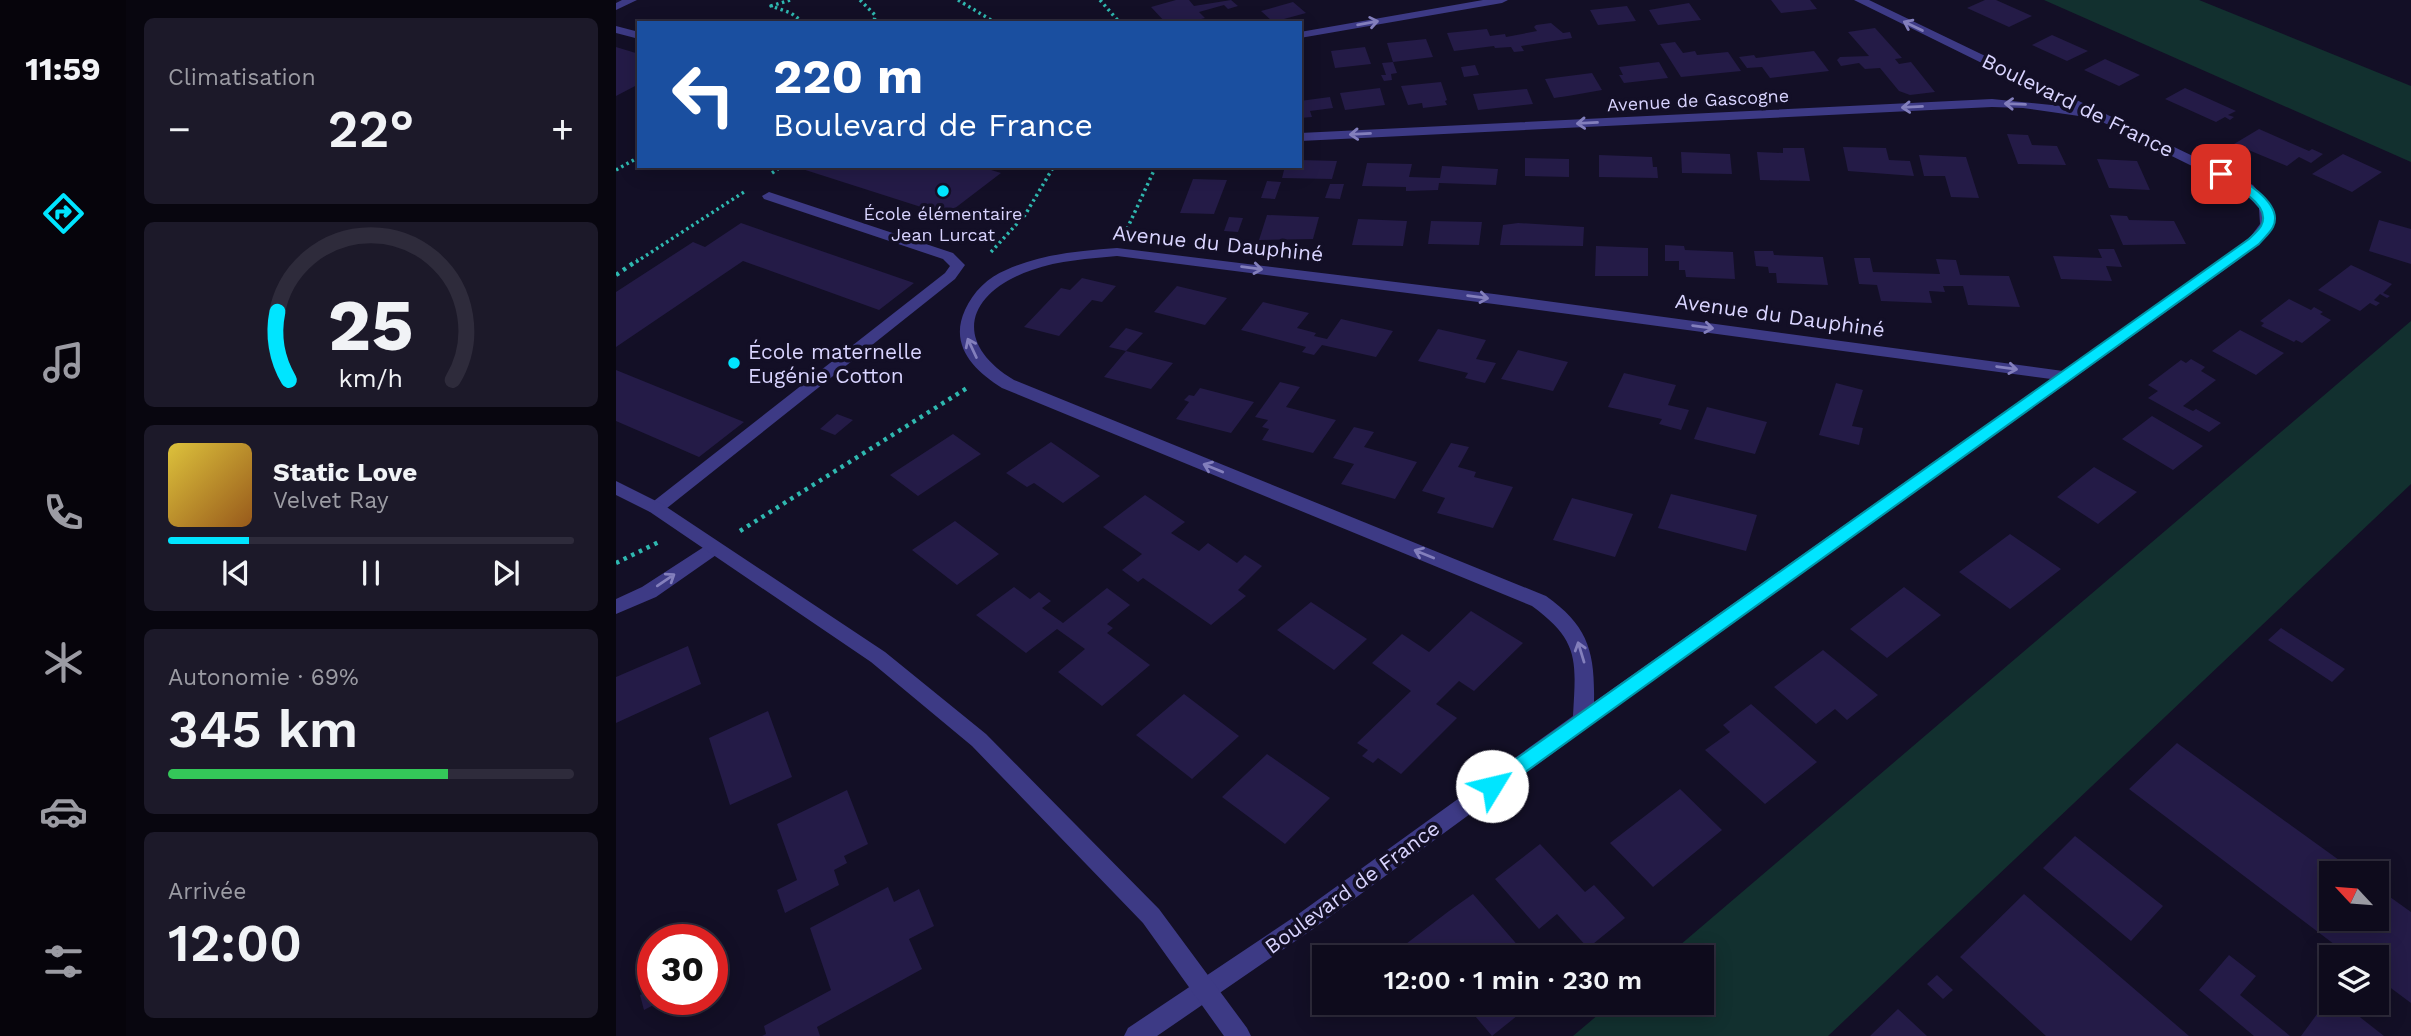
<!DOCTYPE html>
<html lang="fr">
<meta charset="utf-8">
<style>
:root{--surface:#0e0b1c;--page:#1c1929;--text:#f1f3f6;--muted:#9b9ba3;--line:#2e2b3b;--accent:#00e5ff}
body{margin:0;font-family:"Work Sans",sans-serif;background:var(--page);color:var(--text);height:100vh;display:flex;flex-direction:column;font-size:26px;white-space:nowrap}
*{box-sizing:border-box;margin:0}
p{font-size:23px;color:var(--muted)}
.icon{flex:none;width:38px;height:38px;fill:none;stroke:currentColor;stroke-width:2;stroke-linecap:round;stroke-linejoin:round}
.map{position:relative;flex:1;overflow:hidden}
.drawer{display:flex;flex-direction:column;gap:18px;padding:18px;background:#08060f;width:490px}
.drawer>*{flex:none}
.hud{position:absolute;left:21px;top:21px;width:665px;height:147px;border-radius:0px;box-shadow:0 4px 18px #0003,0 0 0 2px var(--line);background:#1a4fa0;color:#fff;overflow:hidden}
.needle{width:46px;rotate:296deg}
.controls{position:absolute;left:1703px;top:861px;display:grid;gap:14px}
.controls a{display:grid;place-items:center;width:70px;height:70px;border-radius:0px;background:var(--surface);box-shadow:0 4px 18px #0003,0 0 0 2px var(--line);font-size:35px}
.speed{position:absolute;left:21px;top:924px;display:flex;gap:14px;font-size:35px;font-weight:700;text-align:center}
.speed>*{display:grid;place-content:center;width:91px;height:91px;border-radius:50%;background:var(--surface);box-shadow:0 4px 18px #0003,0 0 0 2px var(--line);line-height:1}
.speed .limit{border:10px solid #d22;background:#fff;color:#111}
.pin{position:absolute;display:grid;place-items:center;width:60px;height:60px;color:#fff;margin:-30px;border-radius:14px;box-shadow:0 4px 10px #0006}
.me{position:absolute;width:77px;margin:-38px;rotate:54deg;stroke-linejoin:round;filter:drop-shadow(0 0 5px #0008)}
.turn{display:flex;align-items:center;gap:24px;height:147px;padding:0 21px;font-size:32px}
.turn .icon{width:91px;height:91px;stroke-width:2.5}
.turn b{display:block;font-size:49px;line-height:60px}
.big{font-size:52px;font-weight:600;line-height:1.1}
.drawer .card{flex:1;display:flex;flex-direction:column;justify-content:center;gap:10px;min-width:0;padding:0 24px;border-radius:10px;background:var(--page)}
.drawer .dial{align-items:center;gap:0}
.dial svg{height:182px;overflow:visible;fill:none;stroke:var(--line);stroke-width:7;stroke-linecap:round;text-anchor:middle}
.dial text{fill:var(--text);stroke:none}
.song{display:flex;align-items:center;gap:21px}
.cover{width:84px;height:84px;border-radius:10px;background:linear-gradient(135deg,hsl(50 70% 55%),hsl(30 70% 35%))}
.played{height:7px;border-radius:4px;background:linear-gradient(90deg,var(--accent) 20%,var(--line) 20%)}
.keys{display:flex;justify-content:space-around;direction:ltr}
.heat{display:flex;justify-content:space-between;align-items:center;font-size:38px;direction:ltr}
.charge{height:10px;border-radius:5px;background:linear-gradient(90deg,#34c759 69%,var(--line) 0)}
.trip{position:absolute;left:696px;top:945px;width:402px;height:70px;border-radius:0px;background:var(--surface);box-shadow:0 4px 18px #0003,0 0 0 2px var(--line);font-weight:600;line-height:70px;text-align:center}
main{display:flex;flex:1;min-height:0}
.tabs{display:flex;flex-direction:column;width:126px;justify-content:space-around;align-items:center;background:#06040b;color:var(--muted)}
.tabs .icon{width:49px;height:49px}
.tabs .current{color:var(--accent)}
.tabs b{font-size:32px;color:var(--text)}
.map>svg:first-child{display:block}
.green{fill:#12302f}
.building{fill:#241b47}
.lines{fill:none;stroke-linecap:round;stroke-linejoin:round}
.path-far1{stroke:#2fb8b0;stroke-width:3.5;stroke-dasharray:2.5 3.5;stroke-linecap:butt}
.path{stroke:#2fb8b0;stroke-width:4.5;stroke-dasharray:3.5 5;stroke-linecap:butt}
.service{fill:#3d3a85;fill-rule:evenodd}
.minor{fill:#3d3a85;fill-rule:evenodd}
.tertiary{fill:#3d3a85;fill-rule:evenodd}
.oneway{stroke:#837fbc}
.route{fill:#00e5ff;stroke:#0095a6;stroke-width:2}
.poi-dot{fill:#00e5ff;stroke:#130f26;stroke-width:2.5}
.labels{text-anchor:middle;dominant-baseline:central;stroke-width:7;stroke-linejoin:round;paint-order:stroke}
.far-street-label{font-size:18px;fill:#d9d4ff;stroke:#130f26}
.far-poi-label{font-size:18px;fill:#d9d4ff;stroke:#130f26}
.street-label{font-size:21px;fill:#d9d4ff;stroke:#130f26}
.poi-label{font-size:21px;fill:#d9d4ff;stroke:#130f26;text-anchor:start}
</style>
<main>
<nav class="tabs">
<b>11:59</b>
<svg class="icon current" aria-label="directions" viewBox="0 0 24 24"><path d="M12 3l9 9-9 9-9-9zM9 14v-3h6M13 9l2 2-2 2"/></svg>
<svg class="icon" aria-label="music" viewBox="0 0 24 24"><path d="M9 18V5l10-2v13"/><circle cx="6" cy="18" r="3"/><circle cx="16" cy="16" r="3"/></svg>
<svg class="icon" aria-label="phone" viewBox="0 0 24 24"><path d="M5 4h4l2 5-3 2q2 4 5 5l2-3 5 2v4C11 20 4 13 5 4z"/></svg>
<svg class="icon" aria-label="climate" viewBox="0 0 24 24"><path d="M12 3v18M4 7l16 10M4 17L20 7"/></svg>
<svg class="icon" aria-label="car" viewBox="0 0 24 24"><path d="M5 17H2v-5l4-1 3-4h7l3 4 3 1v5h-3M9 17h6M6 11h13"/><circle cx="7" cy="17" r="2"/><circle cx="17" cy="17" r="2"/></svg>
<svg class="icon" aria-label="filters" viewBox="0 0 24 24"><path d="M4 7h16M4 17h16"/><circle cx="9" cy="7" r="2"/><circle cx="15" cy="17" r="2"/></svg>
</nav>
<section class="drawer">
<div class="card"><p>Climatisation</p>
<div class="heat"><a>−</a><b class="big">22°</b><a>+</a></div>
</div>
<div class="card dial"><svg viewBox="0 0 100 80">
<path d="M14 69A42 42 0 1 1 86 69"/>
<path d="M14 69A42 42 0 0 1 9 39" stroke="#00e5ff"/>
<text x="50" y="56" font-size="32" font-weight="700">25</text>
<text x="50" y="72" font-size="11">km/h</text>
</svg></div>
<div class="card">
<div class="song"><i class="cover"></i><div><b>Static Love</b><p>Velvet Ray</p></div></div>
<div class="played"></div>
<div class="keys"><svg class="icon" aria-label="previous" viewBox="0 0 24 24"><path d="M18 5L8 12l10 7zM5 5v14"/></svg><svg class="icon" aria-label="pause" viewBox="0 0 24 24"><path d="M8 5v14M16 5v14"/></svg><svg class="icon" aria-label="next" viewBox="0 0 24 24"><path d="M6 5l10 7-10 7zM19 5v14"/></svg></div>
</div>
<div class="card"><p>Autonomie · 69%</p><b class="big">345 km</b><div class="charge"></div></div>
<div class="card"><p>Arrivée</p><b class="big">12:00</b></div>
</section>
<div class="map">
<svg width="1795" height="1036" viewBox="0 0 1795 1036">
<rect width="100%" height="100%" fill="#130f26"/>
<path class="green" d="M1428 0H1583L1795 86V162Z
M1795 321V484L1212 1036H957L996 1003H1087V957H1050Z"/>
<path class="building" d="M560 0H573L578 6 615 0 622 6 612 9 608 5 583 12 589 18 570 23H550L535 7Z
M1155 0H1194L1201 9 1165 13Z
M1369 0H1380L1416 16 1393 27 1351 8Z
M677 2 690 13 657 22 645 11Z
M1073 3 1085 20 1042 25 1033 10Z
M1011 6 1020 21 982 25 974 10Z
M935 23 947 33 954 32 956 38 905 46 908 51 898 52 895 47 879 48 878 46 838 51 831 33 871 29 874 36 889 34 890 37 921 31 918 27 920 25Z
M1259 28 1286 58 1279 59 1283 64 1295 62 1319 92 1294 95 1283 91 1264 68 1249 69 1243 63 1225 66 1221 60 1224 57 1253 56 1232 32Z
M1436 35 1472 51 1451 61 1416 45Z
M810 39 817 57 777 62 771 43Z
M1059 42 1067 53 1079 51 1081 55 1112 52 1125 71 1065 77 1044 44Z
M0 47 23 54V84L0 96Z
M749 47 755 64 719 68 715 51Z
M1198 51 1213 71 1154 78 1146 67 1131 68 1123 57 1138 55 1140 58Z
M1489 59 1524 75 1503 86 1468 70Z
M777 62 781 73 775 74 776 80 768 81 765 75H770L766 63Z
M1043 62 1052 78 1008 83 1003 75H1007L1003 67Z
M859 65 863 75 848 77 845 67Z
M976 73 986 90 952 96 938 98 929 79Z
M825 82 831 100 829 101 831 105 807 108 806 103 792 105 785 86Z
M764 88 769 105 729 110 724 93Z
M1569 88 1620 111 1612 115 1618 117 1614 120 1609 117 1600 122 1549 99Z
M911 89 917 104 862 110 857 94Z
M714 97 717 108 694 111 696 117 684 118V101Z
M1643 129 1693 151 1696 149 1707 154 1695 163 1683 157 1671 166 1618 144Z
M1391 134 1412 135 1416 145 1441 146 1450 165 1402 164Z
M1227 147 1270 148 1273 160 1294 161 1298 176 1232 171Z
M1167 148H1188L1194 181 1144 180 1141 152 1167 153Z
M1065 152 1114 154 1116 174 1066 173Z
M1727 154 1766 172 1736 192 1696 174Z
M983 155 1036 157 1037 167H1041L1042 178 983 177Z
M1303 155 1350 157 1363 198 1335 197 1329 176H1308Z
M909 158 953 159V177L909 176Z
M1481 159 1521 161 1534 190 1493 188Z
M684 160 721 161 716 179 666 178 669 166H684Z
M751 163 796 164 793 177 824 178 826 166 882 169 880 185 823 183 822 190 790 191V187L746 186Z
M362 166 385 173 330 215 180 167Z
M577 179 611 180 598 214 564 213Z
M651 181 665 182 659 199 645 198Z
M714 184H728L724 199 709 198Z
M651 215 703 217 697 239 643 240Z
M1494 215 1511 216 1513 220 1558 221 1570 244 1507 245Z
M613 217 627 218 622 232 608 231Z
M742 219 791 221 787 246 736 245Z
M1763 220 1795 229V264L1753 251Z
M815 221 866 222 863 245 812 244Z
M125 223 162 236 298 283 263 310 127 261 0 347V292L77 242 89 247Z
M902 223 968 227 967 246 884 245 887 225Z
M1049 245 1068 246 1069 250 1117 252 1119 279 1070 277 1069 270H1063V261H1049Z
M980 246 1032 248V276H979Z
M1482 249H1498L1506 267 1490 266 1496 281 1445 279 1437 256 1486 258Z
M1138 251H1157L1158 255 1207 257 1212 285 1161 283 1160 273H1153L1152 267 1140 266Z
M1238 258H1254L1257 272 1324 274 1320 259 1340 260 1344 275 1393 276 1404 307 1352 305 1347 286H1327L1329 292 1313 291 1316 303 1265 301 1261 285 1243 284Z
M1735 265 1776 284 1767 293 1774 296 1771 298 1764 294 1758 300 1764 303 1760 306 1754 303 1744 311 1702 290Z
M466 278 500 286 486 302 476 300 443 336 408 327 445 288 454 290Z
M561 286 611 298 589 325 538 312Z
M1673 299 1695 310 1698 307 1707 312 1704 314 1715 320 1686 343 1680 340 1678 342 1645 326 1648 323 1644 321Z
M647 302 693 313 681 328 700 333 698 336 711 339 725 319 777 331 760 357 706 345 698 355 686 352 690 347 625 330Z
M510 328 527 333 510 351 493 347Z
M822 329 870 340 860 359 880 363 869 383 849 378 852 373 802 361Z
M1624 330 1668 353 1640 375 1596 351Z
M902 350 952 362 937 391 885 379Z
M510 351 557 363 535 389 488 377Z
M1575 359 1589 367 1585 371 1600 380 1567 406 1577 411 1580 409 1605 423 1593 432 1532 398 1542 391 1532 385 1565 360 1570 363Z
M0 370 128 422 83 457 0 421Z
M1008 373 1060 385 1052 405 1073 410 1065 430 1043 424 1046 419 992 407Z
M664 382 684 387 670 407 720 420 697 453 646 440 653 429 646 427 652 420 639 417Z
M1220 383 1247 390 1236 426 1247 428 1243 445 1203 435Z
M584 388 638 402 615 433 560 419 573 402 568 400 573 395 578 396Z
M1091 407 1151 422 1139 454 1078 439Z
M221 414 237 420 219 435 204 429Z
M1536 416 1587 446 1557 470 1506 439Z
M738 427 758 432 748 447 801 462 779 499 725 484 738 464 717 458Z
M337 434 365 454 302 496 274 475Z
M435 442 484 476 447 503 418 483 411 487 390 473Z
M835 443 853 447 842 467 860 472 858 477 897 487 877 528 821 513 829 498 806 491Z
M1478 467 1521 492 1482 524 1441 497Z
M1055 494 1141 515 1130 551 1042 528Z
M529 495 569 522 555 533 583 551 592 543 621 563 629 555 646 566 622 590 630 596 595 625 527 578 522 582 506 570 526 554 487 527Z
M956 498 1017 514 999 557 937 540Z
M339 521 383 554 341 585 296 550Z
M1394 534 1445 569 1394 609 1343 572Z
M398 587 414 599 423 592 435 601 426 608 447 623 491 588 514 605 491 624 497 628 491 633 534 665 486 706 442 672 469 649 441 629 410 653 360 615Z
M1288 587 1325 615 1271 658 1234 629Z
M695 602 751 639 718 670 661 630Z
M855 611 907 643 858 691 843 681 820 704 841 718 785 774 762 758 757 763 746 756 752 750 741 743 795 691 756 663 786 634 813 652Z
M1665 628 1729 669 1716 682 1652 640Z
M72 646 85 684 0 723V677Z
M1207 650 1262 695 1231 720 1219 709 1200 724 1158 687Z
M568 694 623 736 576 779 520 735Z
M1135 704 1201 762 1149 804 1089 750 1114 732 1107 725Z
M152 711 176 777 114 805 93 738Z
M1561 743 1741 873H1715V919H1760V887L1795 912V1003L1760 977V957H1735L1513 789Z
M651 754 714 798 669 844 606 797Z
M1064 789 1106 830 1037 887 994 843Z
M231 790 252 844 228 856 231 863 218 870 223 885 169 913 161 890 181 880 161 824Z
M1459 836 1547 906 1515 941 1427 868Z
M924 844 969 892 978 885 1009 918 972 948 941 914 923 929 879 879Z
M272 887 278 902 303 889 318 926 293 939 306 969 201 1027 204 1036H146L150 1034 148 1026 215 990 194 928Z
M857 894 912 957H773L833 911Z
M1408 894 1573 1036H1430L1344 957Z
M1613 955 1640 976 1624 995 1674 1036H1638L1583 990Z
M1321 975 1337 990 1327 999 1311 984Z
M37 989V999H49L28 1010 24 995Z
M1715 995V1003H1726L1768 1036H1685Z
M848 1003H917L876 1036Z
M1282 1009 1311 1036H1254Z"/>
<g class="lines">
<path class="path-far1" d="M174 0 155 6 175 13 188 23
M244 0 259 15 258 23
M342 0 380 23
M484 0 504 23
M0 170 23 157
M156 173 166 166
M511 229 540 166
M375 252 409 215 438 166
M20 262 128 192"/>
<path class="path" d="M0 275 22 260
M124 531 351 388
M0 563 43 542"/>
<path class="service" d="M153 192 337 253 349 265 339 279 46 512H34L31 508 34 504 329 273 334 266 327 259 148 199 146 196Z"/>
<path class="minor" d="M6 0H21L0 10V3Z
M867 0H892L886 3 684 38V32Z
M1238 0H1253L1637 185 1656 208 1658 224 1645 242 1625 258 974 726 697 929 541 1036H508L512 1028 681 915 957 716C960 661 964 641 916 606L386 388C357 370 333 345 349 310 357 292 372 277 390 270 425 254 463 251 501 248L878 294 1447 371 1615 252 1635 236 1644 224 1643 208 1627 191 1468 113 1463 116 1407 108 1376 107 684 141V133L1376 99 1455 107ZM501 256 878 304 1435 379 978 702C979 651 972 626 930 596L398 380C334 341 352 292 416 270 443 260 473 259 501 256Z
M0 26 23 32V39L0 33Z
M97 541 103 543 106 548 103 553 40 597 0 614V599L26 587Z"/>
<path class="tertiary" d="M0 481 46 504 269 652 370 734 543 909 631 1028 635 1036H608L527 923 356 746 255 662 34 512 0 495Z"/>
</g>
<defs><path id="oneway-shaft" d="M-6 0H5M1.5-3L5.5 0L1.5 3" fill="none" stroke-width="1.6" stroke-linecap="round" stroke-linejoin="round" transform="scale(1.75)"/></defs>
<g class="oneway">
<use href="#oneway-shaft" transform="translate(752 23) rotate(-10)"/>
<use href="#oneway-shaft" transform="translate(1297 26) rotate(-154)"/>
<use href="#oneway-shaft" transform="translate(1399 104) rotate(-178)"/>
<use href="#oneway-shaft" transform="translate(1296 107) rotate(177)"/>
<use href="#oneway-shaft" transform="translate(971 123) rotate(177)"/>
<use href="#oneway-shaft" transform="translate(744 134) rotate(177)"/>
<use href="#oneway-shaft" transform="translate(636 268) rotate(7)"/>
<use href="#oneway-shaft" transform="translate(862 297) rotate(7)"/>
<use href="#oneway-shaft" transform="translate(1087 327) rotate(8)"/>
<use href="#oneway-shaft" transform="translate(356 348) rotate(-115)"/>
<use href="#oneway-shaft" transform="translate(1391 368) rotate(8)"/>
<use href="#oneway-shaft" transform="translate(597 468) rotate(-158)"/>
<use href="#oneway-shaft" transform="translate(808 554) rotate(-158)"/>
<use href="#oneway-shaft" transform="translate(50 580) rotate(-34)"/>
<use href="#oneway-shaft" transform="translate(965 652) rotate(-107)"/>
</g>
<path class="route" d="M1605 170C1623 176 1669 203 1657 227 1654 233 1647 239 1643 244L883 791 876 794 870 791 867 786 870 780 1633 239C1637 235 1642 231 1645 226 1657 204 1615 184 1600 177V171Z"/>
<g class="poi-dot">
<circle cx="327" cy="191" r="7"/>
<circle cx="118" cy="363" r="7"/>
</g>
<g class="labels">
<g class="far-street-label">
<text transform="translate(1082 100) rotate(-3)">Avenue de Gascogne</text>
</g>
<g class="far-poi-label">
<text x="327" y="213">École élémentaire<tspan x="327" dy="21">Jean Lurcat</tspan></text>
</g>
<g class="street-label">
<text transform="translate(1462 105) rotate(26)">Boulevard de France</text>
<text transform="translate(602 243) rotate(6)">Avenue du Dauphiné</text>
<text transform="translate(1164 315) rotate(8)">Avenue du Dauphiné</text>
<text transform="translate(736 887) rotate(-36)">Boulevard de France</text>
</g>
<g class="poi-label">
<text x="132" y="351">École maternelle<tspan x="132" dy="24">Eugénie Cotton</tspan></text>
</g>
</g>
</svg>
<div class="controls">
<a><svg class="needle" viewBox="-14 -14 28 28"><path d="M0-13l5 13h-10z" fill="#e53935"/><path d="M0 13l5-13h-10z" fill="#9b9ba3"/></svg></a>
<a><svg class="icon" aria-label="layers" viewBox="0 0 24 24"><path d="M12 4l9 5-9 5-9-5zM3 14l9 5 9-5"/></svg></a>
</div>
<div class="speed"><div class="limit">30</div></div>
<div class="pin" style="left:1605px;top:174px;background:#d93025"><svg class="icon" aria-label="arrive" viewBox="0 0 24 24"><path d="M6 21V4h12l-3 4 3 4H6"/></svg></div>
<svg class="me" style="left:876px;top:786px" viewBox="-20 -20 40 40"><circle r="19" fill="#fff"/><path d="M0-13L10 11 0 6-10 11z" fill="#00e5ff"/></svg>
<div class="trip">12:00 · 1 min · 230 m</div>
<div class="hud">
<div class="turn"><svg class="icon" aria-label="left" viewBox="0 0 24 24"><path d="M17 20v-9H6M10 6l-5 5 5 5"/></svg><div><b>220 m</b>Boulevard de France</div></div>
</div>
</div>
</main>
